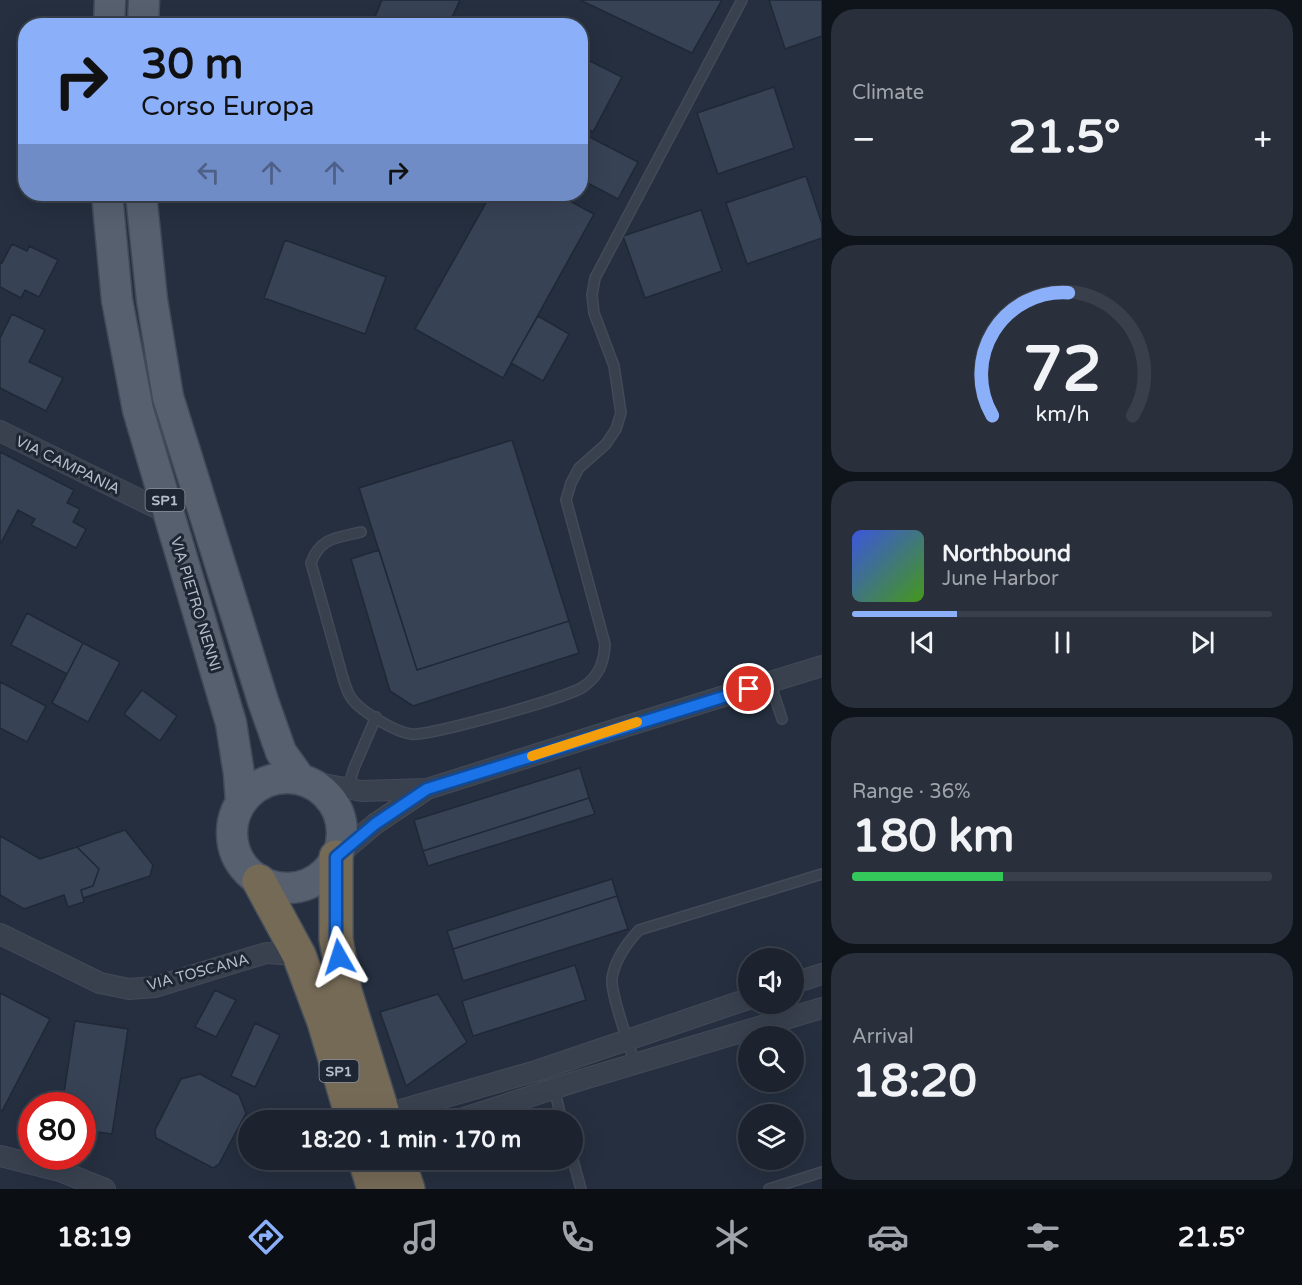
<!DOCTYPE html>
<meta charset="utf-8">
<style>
:root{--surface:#1c232f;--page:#292f3b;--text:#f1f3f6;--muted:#a0a4aa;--line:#3a404b;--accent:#8bb0f9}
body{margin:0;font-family:"Varela Round",sans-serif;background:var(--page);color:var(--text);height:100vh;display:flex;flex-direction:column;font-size:22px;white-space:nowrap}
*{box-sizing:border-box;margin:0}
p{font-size:20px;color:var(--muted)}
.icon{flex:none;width:33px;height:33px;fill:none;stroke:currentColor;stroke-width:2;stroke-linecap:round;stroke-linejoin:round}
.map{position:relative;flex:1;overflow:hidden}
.panel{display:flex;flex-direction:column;gap:9px;padding:9px;background:#0f131a;width:480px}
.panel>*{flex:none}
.hud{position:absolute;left:18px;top:18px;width:570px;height:183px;border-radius:24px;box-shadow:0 6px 24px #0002,0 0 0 2px var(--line);background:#8bb0f9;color:#111;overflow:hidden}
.fabs{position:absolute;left:738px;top:948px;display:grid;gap:12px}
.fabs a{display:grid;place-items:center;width:66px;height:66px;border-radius:50%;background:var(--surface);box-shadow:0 6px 24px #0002,0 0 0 2px var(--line);font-size:30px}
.speed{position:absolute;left:18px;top:1092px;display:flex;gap:12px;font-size:30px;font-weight:700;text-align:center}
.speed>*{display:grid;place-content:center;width:78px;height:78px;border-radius:50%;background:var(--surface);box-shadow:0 6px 24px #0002,0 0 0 2px var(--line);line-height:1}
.speed .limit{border:9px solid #d22;background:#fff;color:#111}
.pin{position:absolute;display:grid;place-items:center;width:51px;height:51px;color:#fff;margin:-26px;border:3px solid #fff;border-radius:50%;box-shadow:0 2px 6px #0007}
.me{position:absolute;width:66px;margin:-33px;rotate:354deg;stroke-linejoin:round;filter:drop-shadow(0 0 4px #0008)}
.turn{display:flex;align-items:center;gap:21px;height:126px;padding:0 24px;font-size:27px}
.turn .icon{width:78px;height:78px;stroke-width:2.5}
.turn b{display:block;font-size:42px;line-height:51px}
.lanes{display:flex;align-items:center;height:57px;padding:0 24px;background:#0003;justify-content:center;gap:30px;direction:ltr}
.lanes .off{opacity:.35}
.big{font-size:45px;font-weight:700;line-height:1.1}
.panel .widget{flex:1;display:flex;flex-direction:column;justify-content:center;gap:9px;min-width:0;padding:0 21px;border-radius:24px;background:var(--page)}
.panel .dial{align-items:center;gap:0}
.dial svg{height:156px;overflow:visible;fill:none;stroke:var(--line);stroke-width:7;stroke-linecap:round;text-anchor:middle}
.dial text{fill:var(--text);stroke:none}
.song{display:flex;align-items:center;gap:18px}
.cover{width:72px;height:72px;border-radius:9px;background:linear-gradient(135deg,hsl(230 70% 55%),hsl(100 70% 35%))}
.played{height:6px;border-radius:3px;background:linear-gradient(90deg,var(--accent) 25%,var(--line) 25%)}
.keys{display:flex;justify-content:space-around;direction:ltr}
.heat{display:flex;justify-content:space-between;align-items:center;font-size:33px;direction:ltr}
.charge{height:9px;border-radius:4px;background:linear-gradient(90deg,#34c759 36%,var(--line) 0)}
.trip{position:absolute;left:238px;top:1110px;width:345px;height:60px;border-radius:30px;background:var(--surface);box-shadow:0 6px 24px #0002,0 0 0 2px var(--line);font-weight:700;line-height:60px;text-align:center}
.menu{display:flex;height:96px;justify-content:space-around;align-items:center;background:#0b0e13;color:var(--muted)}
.menu .icon{width:42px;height:42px}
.menu .selected{color:var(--accent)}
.menu b{font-size:27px;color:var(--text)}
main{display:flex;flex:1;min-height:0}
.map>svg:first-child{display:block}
.building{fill:#374255;stroke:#202836;stroke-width:1.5}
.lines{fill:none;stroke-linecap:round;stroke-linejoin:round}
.lane-casing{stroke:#424a58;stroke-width:12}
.street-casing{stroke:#424a58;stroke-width:22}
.primary-casing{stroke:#424a58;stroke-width:33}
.highway-casing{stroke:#444c5a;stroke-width:36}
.lane{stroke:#39414f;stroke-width:9}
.street{stroke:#39414f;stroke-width:20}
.primary{stroke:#57606f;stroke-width:30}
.highway{stroke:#756a56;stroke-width:33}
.route-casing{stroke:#114b97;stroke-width:15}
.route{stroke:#1a73e8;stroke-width:10}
.slow{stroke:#f59e0b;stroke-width:10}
.labels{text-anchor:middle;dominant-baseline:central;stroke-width:6;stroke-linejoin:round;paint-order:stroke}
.shield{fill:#1e2634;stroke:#888f9d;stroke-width:1.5}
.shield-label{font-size:14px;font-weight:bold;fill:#b5bcca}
.street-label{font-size:15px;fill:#b5bcca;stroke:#1e2634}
</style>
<main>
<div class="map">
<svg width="822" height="1189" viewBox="0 0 822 1189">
<rect width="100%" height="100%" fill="#252f3f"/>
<path class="building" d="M382 0H460L448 26H371Z
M580 0H722L692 53Z
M769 0H822V36L785 49Z
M513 20 524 26H510Z
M580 56 622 77 593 132 580 125Z
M774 87 794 148 718 174 697 113Z
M580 132 638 162 618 199 580 179Z
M806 176 822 224V238L747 264 726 203Z
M491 194H557L594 214 503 378 415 329Z
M701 210 722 271 645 298 623 236Z
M285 240 386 277 365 334 264 298Z
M12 244 27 251 29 246 58 260 39 297 25 290 21 298 0 287V262L2 263Z
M12 314 45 330 29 362 63 378 46 411 0 388V338Z
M538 316 569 334 543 381 511 363Z
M512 440 569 621 417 670 359 488Z
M0 452 74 490 67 503 80 509 73 522 86 529 76 548 31 525 35 519 18 510 0 545Z
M379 550 417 670 569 621 579 653 413 706 390 691 351 559Z
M27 613 83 643 67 674 11 645Z
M83 643 120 662 88 722 52 703Z
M0 682 46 706 27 742 0 728Z
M142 690 177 716 160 741 124 714Z
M580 768 589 798 423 851 414 820Z
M589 798 595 814 428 866 423 851Z
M125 830 153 865 150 876 83 898 81 890 93 886 99 869 77 847Z
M0 836 40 859 77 847 99 869 93 886 81 890 84 902 68 907 64 895 24 909 0 895Z
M612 879 617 896 453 949 447 931Z
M617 896 628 929 463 981 453 949Z
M575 965 586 1000 473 1036 462 1001Z
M215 990 236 1000 216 1037 195 1027Z
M0 993 50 1019 2 1111 0 1110Z
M438 994 467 1042 406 1086 380 1012Z
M75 1021 128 1029 112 1134 82 1130V1106H62Z
M255 1023 280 1035 255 1087 231 1076Z
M200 1074 239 1095 246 1113 219 1164 213 1168 156 1138 155 1130 181 1079Z"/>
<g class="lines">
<g class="lane-casing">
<path id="lane" d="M361 532C337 538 320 537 311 563L343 678C345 684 347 691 350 696 358 710 395 732 411 734 427 737 569 697 583 687 599 676 604 663 605 644L566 500 571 483 579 468 606 444 616 429 621 413 614 366 594 313 592 295 595 278 742 0
M770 682 782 719
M348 788 354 768 376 717
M635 1064C630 1047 610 993 612 978 615 960 627 943 639 930L822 874
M554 1089 562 1120
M573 1160 581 1189
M769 1189 822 1172"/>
</g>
<g class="street-casing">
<path id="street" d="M0 431 169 514
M301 780 362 791 427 789
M336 857 375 824 427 789 601 734 822 666
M0 934 100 983 129 989 155 987 266 953 299 955
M794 983 822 974
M383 1115 536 1071 748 999
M458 1120 574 1082 822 1008
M0 1156 60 1171 105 1189"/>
</g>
<g class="primary-casing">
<path id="primary" d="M109 26 110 0
M143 26 144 0
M107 194 117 300 138 410 231 723 239 774 241 803
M141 194 152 300 168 397 263 701 281 752 301 780
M232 833a55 55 0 1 1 110 0a55 55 0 1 1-110 0Z"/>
</g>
<g class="highway-casing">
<path id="highway" d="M336 857V939L345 991 385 1120
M259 881 299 955 324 1022 353 1120
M365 1160 374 1189
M398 1160 408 1189"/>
</g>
<use href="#lane" class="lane"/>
<use href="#street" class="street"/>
<use href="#primary" class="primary"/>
<use href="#highway" class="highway"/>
</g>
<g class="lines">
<g class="route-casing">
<path id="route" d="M339 957 336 939V857L375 824 427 789 749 689"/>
</g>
<use href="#route" class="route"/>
<path class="slow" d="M532 756 637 722"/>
</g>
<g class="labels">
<g class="shield">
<rect x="145.5" y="489" width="39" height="22" rx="4.5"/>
<rect x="319.5" y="1060" width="39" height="22" rx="4.5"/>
</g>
<g class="shield-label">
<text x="165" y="500">SP1</text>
<text x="339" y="1071">SP1</text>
</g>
<g class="street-label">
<text transform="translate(68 465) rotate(26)">VIA CAMPANIA</text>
<text transform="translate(196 604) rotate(73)">VIA PIETRO NENNI</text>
<text transform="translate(198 972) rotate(-15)">VIA TOSCANA</text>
</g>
</g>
</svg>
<div class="fabs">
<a><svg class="icon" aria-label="sound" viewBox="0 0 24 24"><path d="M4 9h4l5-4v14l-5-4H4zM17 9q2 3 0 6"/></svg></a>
<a><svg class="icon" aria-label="search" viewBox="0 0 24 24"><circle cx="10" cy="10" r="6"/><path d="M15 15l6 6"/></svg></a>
<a><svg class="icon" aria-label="layers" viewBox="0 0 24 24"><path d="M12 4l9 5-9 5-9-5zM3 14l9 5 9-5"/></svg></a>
</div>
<div class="speed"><div class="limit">80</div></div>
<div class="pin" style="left:749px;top:689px;background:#d93025"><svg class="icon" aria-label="arrive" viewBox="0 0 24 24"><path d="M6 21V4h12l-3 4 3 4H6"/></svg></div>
<svg class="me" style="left:339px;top:957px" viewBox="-20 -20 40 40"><path d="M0-17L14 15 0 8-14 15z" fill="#1a73e8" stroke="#fff" stroke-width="4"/></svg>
<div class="trip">18:20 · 1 min · 170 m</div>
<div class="hud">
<div class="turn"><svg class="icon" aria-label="right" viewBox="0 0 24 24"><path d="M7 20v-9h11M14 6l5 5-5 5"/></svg><div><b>30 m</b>Corso Europa</div></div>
<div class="lanes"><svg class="icon off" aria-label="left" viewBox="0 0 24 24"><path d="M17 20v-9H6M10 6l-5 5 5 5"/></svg><svg class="icon off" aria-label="ahead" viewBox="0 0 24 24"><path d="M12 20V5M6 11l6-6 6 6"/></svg><svg class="icon off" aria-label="ahead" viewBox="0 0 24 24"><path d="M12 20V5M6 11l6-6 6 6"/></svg><svg class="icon" aria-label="right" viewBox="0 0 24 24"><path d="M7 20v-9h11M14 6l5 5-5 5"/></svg></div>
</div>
</div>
<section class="panel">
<div class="widget"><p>Climate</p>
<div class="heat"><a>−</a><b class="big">21.5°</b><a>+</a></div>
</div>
<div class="widget dial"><svg viewBox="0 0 100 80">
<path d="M14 69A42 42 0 1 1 86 69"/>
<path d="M14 69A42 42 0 0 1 53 6" stroke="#8bb0f9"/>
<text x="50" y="56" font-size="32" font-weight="700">72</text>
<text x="50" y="72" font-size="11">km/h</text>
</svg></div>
<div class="widget">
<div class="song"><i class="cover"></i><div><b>Northbound</b><p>June Harbor</p></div></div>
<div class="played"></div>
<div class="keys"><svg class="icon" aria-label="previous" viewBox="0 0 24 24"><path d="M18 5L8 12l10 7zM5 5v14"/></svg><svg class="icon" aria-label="pause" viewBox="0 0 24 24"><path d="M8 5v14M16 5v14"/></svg><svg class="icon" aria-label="next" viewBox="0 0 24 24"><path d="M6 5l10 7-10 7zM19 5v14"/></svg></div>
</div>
<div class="widget"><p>Range · 36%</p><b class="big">180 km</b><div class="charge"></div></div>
<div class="widget"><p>Arrival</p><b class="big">18:20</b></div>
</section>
</main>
<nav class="menu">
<b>18:19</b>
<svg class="icon selected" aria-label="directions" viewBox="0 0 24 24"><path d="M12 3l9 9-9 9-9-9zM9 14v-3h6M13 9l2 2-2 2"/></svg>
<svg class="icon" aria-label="music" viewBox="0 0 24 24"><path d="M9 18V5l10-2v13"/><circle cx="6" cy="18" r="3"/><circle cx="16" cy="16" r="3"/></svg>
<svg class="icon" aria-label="phone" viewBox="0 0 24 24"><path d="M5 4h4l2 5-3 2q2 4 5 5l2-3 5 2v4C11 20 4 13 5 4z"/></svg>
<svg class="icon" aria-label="climate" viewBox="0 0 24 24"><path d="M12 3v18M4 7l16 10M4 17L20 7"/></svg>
<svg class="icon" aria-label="car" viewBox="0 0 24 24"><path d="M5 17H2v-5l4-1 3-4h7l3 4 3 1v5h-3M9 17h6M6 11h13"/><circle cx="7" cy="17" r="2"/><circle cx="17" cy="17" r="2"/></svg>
<svg class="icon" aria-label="filters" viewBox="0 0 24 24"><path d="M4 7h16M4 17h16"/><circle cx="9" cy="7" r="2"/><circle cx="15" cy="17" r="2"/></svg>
<b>21.5°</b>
</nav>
